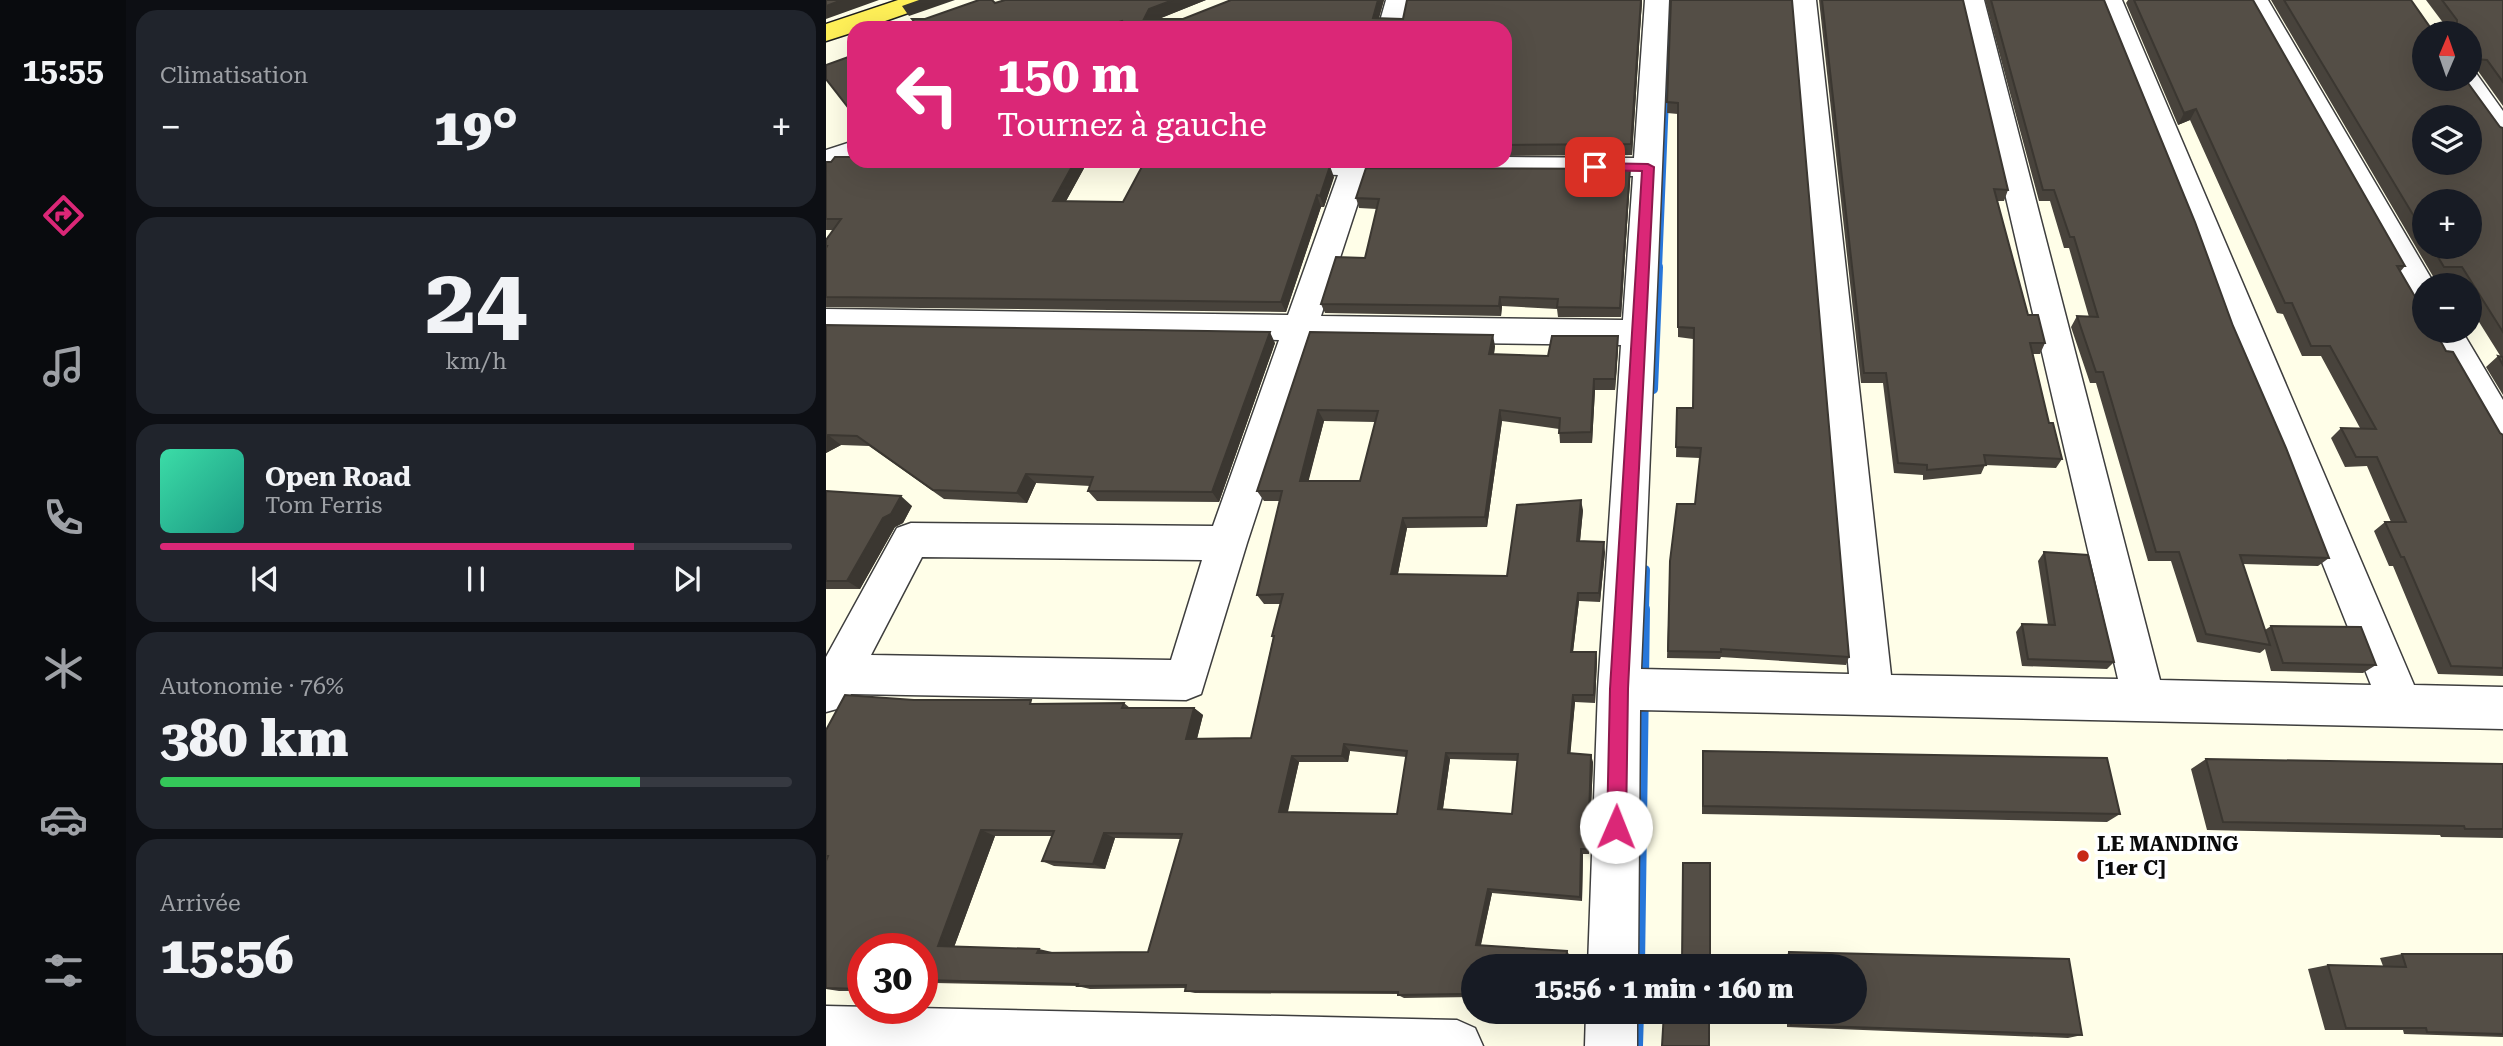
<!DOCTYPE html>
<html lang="fr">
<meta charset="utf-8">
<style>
:root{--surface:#171b24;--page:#20242c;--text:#f1f3f6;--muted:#9ea1a6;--line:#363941;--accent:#db2777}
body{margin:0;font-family:"Roboto Serif",serif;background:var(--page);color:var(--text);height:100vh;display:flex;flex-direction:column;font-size:26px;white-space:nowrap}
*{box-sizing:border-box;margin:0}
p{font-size:23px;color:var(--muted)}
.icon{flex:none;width:38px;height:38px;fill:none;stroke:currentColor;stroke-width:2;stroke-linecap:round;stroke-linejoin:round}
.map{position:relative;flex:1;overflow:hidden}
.details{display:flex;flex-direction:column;gap:10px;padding:10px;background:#0d0f14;width:700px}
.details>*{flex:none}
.hud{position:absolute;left:21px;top:21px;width:665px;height:147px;border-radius:21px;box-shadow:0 7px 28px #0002;background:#db2777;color:#fff;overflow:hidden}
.needle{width:46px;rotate:2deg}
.tools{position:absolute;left:1586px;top:21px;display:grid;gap:14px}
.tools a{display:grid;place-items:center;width:70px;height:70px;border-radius:50%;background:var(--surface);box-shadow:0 7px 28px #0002;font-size:35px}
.speed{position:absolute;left:21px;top:933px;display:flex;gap:14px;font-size:35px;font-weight:700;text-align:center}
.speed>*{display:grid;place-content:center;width:91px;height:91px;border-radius:50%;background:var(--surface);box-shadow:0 7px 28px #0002;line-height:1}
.speed .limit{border:10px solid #d22;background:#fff;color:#111}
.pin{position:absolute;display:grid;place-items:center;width:60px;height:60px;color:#fff;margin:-30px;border-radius:14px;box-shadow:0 4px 10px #0006}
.me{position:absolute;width:77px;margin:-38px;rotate:1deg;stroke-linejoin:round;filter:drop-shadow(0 0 5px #0008)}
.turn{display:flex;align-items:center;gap:24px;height:147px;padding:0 35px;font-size:32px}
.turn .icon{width:91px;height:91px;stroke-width:2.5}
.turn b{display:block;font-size:49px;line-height:60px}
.big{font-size:52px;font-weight:800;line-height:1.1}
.details .tile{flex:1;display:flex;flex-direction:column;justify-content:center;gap:10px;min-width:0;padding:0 24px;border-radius:21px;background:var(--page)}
.details .dial{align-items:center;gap:0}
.dial b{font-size:91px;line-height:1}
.song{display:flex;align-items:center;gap:21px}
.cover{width:84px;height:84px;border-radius:10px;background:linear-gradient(135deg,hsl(160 70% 55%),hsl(170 70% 35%))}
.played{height:7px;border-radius:4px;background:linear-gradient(90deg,var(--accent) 75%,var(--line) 75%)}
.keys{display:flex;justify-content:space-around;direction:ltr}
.heat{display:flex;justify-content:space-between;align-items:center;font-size:38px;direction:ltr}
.charge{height:10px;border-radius:5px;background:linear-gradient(90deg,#34c759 76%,var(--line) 0)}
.trip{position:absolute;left:635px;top:954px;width:406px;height:70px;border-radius:35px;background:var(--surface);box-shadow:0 7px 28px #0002;font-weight:800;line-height:70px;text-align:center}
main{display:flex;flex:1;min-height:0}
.tabs{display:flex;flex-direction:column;width:126px;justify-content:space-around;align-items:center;background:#090b0e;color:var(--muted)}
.tabs .icon{width:49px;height:49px}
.tabs .active{color:var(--accent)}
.tabs b{font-size:32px;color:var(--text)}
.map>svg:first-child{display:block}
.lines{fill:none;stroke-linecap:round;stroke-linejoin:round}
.stream-far2{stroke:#2777da;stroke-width:8}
.stream-far1{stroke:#2777da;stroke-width:10}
.stream{stroke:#2777da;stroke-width:12}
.minor-casing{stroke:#3e3e3e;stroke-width:3}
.major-casing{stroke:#1c1c1c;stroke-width:3}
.minor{fill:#fff;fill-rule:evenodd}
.major{fill:#fff058;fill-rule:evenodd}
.wall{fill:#48433c;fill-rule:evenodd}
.shaded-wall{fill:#3b3731}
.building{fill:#544e46;stroke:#3b3731;stroke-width:2;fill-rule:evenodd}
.route{fill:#db2777;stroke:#8e194d;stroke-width:2}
.poi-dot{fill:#c72916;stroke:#fff;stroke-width:2.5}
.labels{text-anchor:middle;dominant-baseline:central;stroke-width:7;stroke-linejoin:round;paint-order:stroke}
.near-poi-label{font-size:21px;font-weight:bold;fill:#0b0b0b;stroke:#fff;text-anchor:start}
</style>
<main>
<nav class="tabs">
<b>15:55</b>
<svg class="icon active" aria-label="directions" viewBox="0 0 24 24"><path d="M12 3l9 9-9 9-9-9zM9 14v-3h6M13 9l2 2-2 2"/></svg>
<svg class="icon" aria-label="music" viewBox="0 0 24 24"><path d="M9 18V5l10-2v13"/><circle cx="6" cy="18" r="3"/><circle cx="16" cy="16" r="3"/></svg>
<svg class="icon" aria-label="phone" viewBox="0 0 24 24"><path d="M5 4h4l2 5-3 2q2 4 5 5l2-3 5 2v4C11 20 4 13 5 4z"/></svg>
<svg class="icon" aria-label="climate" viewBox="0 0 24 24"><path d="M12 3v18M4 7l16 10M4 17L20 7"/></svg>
<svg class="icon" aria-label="car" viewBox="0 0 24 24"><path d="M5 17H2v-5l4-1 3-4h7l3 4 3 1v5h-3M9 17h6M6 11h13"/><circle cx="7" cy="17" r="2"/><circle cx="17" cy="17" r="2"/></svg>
<svg class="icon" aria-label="filters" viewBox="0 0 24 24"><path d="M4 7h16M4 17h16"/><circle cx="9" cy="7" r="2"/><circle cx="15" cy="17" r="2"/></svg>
</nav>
<section class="details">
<div class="tile"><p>Climatisation</p>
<div class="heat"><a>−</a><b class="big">19°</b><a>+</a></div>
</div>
<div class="tile dial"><b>24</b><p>km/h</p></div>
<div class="tile">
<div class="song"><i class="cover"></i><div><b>Open Road</b><p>Tom Ferris</p></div></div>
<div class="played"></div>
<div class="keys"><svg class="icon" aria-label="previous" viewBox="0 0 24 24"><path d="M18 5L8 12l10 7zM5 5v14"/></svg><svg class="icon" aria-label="pause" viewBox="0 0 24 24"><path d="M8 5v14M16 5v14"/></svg><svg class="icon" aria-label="next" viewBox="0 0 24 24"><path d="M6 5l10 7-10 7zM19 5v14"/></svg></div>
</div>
<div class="tile"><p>Autonomie · 76%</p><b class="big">380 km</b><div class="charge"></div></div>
<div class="tile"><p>Arrivée</p><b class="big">15:56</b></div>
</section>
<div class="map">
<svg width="1677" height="1046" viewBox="0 0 1677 1046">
<rect width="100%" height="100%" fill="#fffee8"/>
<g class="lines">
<path class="stream-far2" d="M832 269 843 0"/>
<path class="stream-far1" d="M827 389 832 267
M818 610 819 570"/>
<path class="stream" d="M813 966 818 609
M811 1046 812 1012"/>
<g class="minor-casing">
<path id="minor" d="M560 0H584L578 28H552Z
M819 0H843L815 669 1023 674 966 0H990L1065 675 1292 679 1134 0H1158L1334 680 1545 685 1272 0H1296L1588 685 1677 687V729L814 710 812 966H762L772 689 795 345 487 341 421 543 375 694 360 700 25 694 18 707 0 712V657L71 528 85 523 387 526 453 340 0 333V309L462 315 512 175 386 170 376 168 371 161H679V157L808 158ZM541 175 807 176 797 320 495 316ZM96 557 376 560 345 660 45 655Z
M1418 0H1442L1609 285H1598V306L1586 302Z
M1643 72 1650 73 1677 111V140L1667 137 1626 79H1643Z
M28 141V161L0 170V150Z
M1602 331H1636L1677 400V446L1664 442Z
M0 1006 631 1020 649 1028 657 1046H0Z
M760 1012H811V1046H759Z"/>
</g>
<g class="major-casing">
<path id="major" d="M72 0H108L105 5 39 28H28V32L0 41V24Z"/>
</g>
<use href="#minor" class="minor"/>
<use href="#major" class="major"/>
</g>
<path class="wall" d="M179 0H380L332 19H357L405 0H558L553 18 577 19 816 0 806 155 679 156V28H92L99 19 169 3Z
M845 0 1023 657 1020 665 895 657 894 659 841 658 844 561 869 504 874 458 850 457 851 408H867V339L852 337V114L841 113Z
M993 0H1137L1182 190 1178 201H1171L1202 315 1219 343 1214 354H1207L1223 423 1236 459 1230 468 1159 465 1155 474 1097 480V475L1068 473 1057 383H1035Z
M1159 0H1278L1407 326 1503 558 1492 566 1417 564 1439 630 1445 626 1550 665 1537 673 1445 671 1439 649 1434 653 1371 642 1345 561H1322L1270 383H1264L1245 327 1251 316 1263 317 1243 248H1238L1224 201H1213Z
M1302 0H1427L1579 266 1574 272 1620 351 1674 433 1677 435V676L1612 674 1567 566H1563L1548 531 1559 522H1565L1541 466 1519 467 1505 438 1515 428H1534L1495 356H1476L1457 314 1451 313 1364 120 1352 125 1300 3Z
M1445 0H1585L1604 27 1606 28 1609 24H1618L1600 0H1677V106L1652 71H1645L1643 73V33H1598L1674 127 1677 128V395L1660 367 1672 356 1675 357 1643 306V285H1630L1625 278H1608ZM1598 201 1643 247H1598Z
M207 161H262L240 201 297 202 508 177 498 207H495L460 312 0 307V240L7 230H0V162H55L205 165Z
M804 169V179L795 317H732L731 309 676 306 675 316 499 313 495 304 539 258 551 209 533 208 530 198Z
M0 325 449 343 393 502 271 501 262 491 264 486 210 483 201 503 118 499 43 446 15 445 0 453Z
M484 332 669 346 668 355 722 356 792 336V348L789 390H769L766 443H734L733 429 676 421 661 527 581 528 572 574 681 576 757 510 754 541 779 552 774 602 753 601 747 652H770L771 660 769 703 749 702 744 753 767 762 763 854H757L756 901 666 893 655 945 741 951 743 955 742 966H648V997L578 998 572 995V994L369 993 359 991V988L264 989 251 986 109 983 105 993H96V948H37V991H13L0 989V730L88 700 212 704 298 703 304 708H368L377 715 371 739 425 738 447 638 446 636 455 604H438L431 595 454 501H438L431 491ZM498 421 549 422 534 481H482ZM524 751 580 757 571 814 462 812 473 762H522ZM624 759 692 761 686 814 617 809ZM169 836H226L216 861 228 866 279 869 289 838 355 839 322 952 226 953 128 947Z
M0 491 86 506 77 523 69 527 34 589H0Z
M1218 552 1288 662 1281 669 1196 666 1190 632 1196 624 1222 625 1212 561Z
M877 751 1294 814 1281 822 876 814V761Z
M1380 759 1677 764V838L1615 837 1614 835 1381 830 1365 769Z
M963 952 1243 959 1256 1035 1242 1038 961 1027V1012H1029V966H959V957Z
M1576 954H1677V1037L1578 1034 1577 1030H1499L1482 969 1502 965 1557 966 1554 958Z"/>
<path class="shaded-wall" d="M16 0H53L0 19V6Z
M93 0H129L83 16 76 6Z
M347 0H380L328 21 318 19 323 9Z
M552 0H558L550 28 547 18Z
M815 0H816L806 155 805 144Z
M296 21 299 28H277Z
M1370 109 1364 120 1352 125 1358 113Z
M249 161H262L234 212 227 201Z
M504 166 508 177 498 207 494 196Z
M804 169V179L795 317 794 308Z
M491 195 495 207 460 312 455 302Z
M674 297 676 306 675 316 673 306Z
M444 332 449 343 393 502 386 492Z
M667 335 669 346 666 365 663 354Z
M792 336V348L789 390V379Z
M768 379 769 390 766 443 765 432Z
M492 410 498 421 480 491 474 481Z
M674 410 676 421 661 527 659 517Z
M2 435 15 445 0 453V437Z
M200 474 210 483 201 503 191 493Z
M75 496 86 506 77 523 69 527 34 589 21 581 57 518Z
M755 500 757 510 753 551 751 541Z
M577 518 581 528 570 583 565 574Z
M778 542 779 552 774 602 773 593Z
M752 593 753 601 746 660 745 652Z
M770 652 771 660 769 703 768 695Z
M747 695 749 702 744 759 742 753Z
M368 708 377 715 369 746 360 739Z
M518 744 524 751 522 762 516 756Z
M620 753 624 759 616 815 612 809Z
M765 755 767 762 763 854 762 849Z
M466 756 473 762 460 818 453 812Z
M155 830 169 836 127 950 112 946Z
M278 833 289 838 279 869 267 864Z
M755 849 757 854 756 901 754 897Z
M662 889 666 893 654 948 650 945Z
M213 949 226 952 224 956 211 953Z
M741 951 743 955 742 966H739Z
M96 981 109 983 105 993 96 992Z"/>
<path class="building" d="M0 0H16L0 6Z
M153 0H166L169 3 179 0H347L323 9 318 19H357L405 0H552L547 18 577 19 581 0H815L805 144 679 145V28H303L296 21 277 28H93L86 19H99Z
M845 0H966L1023 657 895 649V652L842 651 844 561 851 504H869L875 448 850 447 851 408H867L868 328 852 327V103L841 102Z
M996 0H1137L1182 190 1168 189 1202 315H1212L1219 343H1204L1223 423H1227L1236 459 1158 455 1160 465 1101 470V465L1072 463 1060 373H1038Z
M1165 0H1278L1369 222 1407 326 1460 448 1503 558 1414 555 1444 645 1380 634 1353 552H1330L1277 372H1270L1251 316 1272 317 1248 237H1244L1228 190H1217Z
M1308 0H1427L1579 266H1571L1598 312V331H1609L1620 351 1627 352 1674 433 1677 435V668L1625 666 1578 557H1575L1559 522H1580L1551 457H1530L1515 428 1550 429 1504 346H1485L1466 303H1459L1370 109 1358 113Z
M1458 0H1585L1604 27 1608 28 1609 24H1631V20L1616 0H1677V82L1661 60 1650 59 1649 65H1643V33H1598V79H1639L1674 127 1677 128V332L1636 267H1618L1606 247H1643V201H1598V233ZM1598 117H1643V163H1598Z
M28 55V115L0 79V65Z
M9 157H28V161L205 165 207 161H249L227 201 297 202 319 161H379L504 166 494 196 491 195 455 302 0 297V248L1 246H0V240L15 219H0V162H5Z
M540 168 804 169 794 308 731 307 732 299 674 297 673 306 495 304 510 257 539 258 553 199 530 198Z
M0 325 444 332 386 492 262 491 267 477 200 474 191 493 107 490 31 436 2 435 0 437Z
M484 332 667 335 663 354 722 356 726 336H792L789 379H768L765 432 733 433 734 418 674 410 659 517 577 518 565 574 681 576 691 505 755 500 751 541 778 542 773 593H752L745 652H770L768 695H747L742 753 765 755 762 849H755L754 897 662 889 650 945 741 951 739 966H648V995L633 994 572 995V992L359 991 360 985 251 986 252 984 96 980V948H37V989L0 988V861L2 856H0V730L19 695 88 700H205L204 704 298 703 296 708H368L360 739 425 738 448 636H446L457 594 431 595 456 491H431ZM492 410 552 411 534 481H474ZM518 744 581 751 571 814 453 812 466 756H516ZM620 753 692 754 686 814 612 809ZM155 830 228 831 216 861 267 864 278 833 356 834 322 952 211 953 213 949 112 946Z
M1672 356 1677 357V365Z
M0 491 75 496 65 514 57 518 21 581H0Z
M1218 552 1262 555 1288 662 1202 659 1196 624 1229 625Z
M1445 626 1535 627 1550 665 1457 663Z
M877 751 1281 758 1294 814 877 806Z
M1380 759 1677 764V829H1639L1638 826 1397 822Z
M857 863H884V966H856Z
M963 952 1243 959 1256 1035 965 1025V1012H1029V966H963Z
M1576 954H1677V1034L1601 1032 1600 1028H1520L1502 965 1580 967Z
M838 1012H883V1046H836Z"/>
<path class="route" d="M769 163 822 164 828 167 802 689 800 827 797 834 790 837 783 834 781 827 784 689 816 171 765 170V164Z"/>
<circle class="poi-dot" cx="1257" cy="856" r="7"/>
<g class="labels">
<g class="near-poi-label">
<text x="1271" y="844">LE MANDING<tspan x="1271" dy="24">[1er C]</tspan></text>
</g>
</g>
</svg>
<div class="tools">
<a><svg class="needle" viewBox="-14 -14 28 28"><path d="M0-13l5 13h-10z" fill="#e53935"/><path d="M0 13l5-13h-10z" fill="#9ea1a6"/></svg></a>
<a><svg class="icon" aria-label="layers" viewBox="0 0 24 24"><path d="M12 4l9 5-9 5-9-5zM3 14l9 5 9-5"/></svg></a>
<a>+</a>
<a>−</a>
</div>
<div class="speed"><div class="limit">30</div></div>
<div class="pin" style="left:769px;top:167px;background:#d93025"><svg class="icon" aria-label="arrive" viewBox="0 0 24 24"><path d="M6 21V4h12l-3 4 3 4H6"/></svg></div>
<svg class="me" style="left:790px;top:827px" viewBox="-20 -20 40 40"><circle r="19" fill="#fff"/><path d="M0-13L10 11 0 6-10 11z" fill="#db2777"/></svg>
<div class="trip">15:56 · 1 min · 160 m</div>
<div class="hud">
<div class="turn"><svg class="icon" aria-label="left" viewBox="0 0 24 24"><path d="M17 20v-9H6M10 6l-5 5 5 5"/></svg><div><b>150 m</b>Tournez à gauche</div></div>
</div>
</div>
</main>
